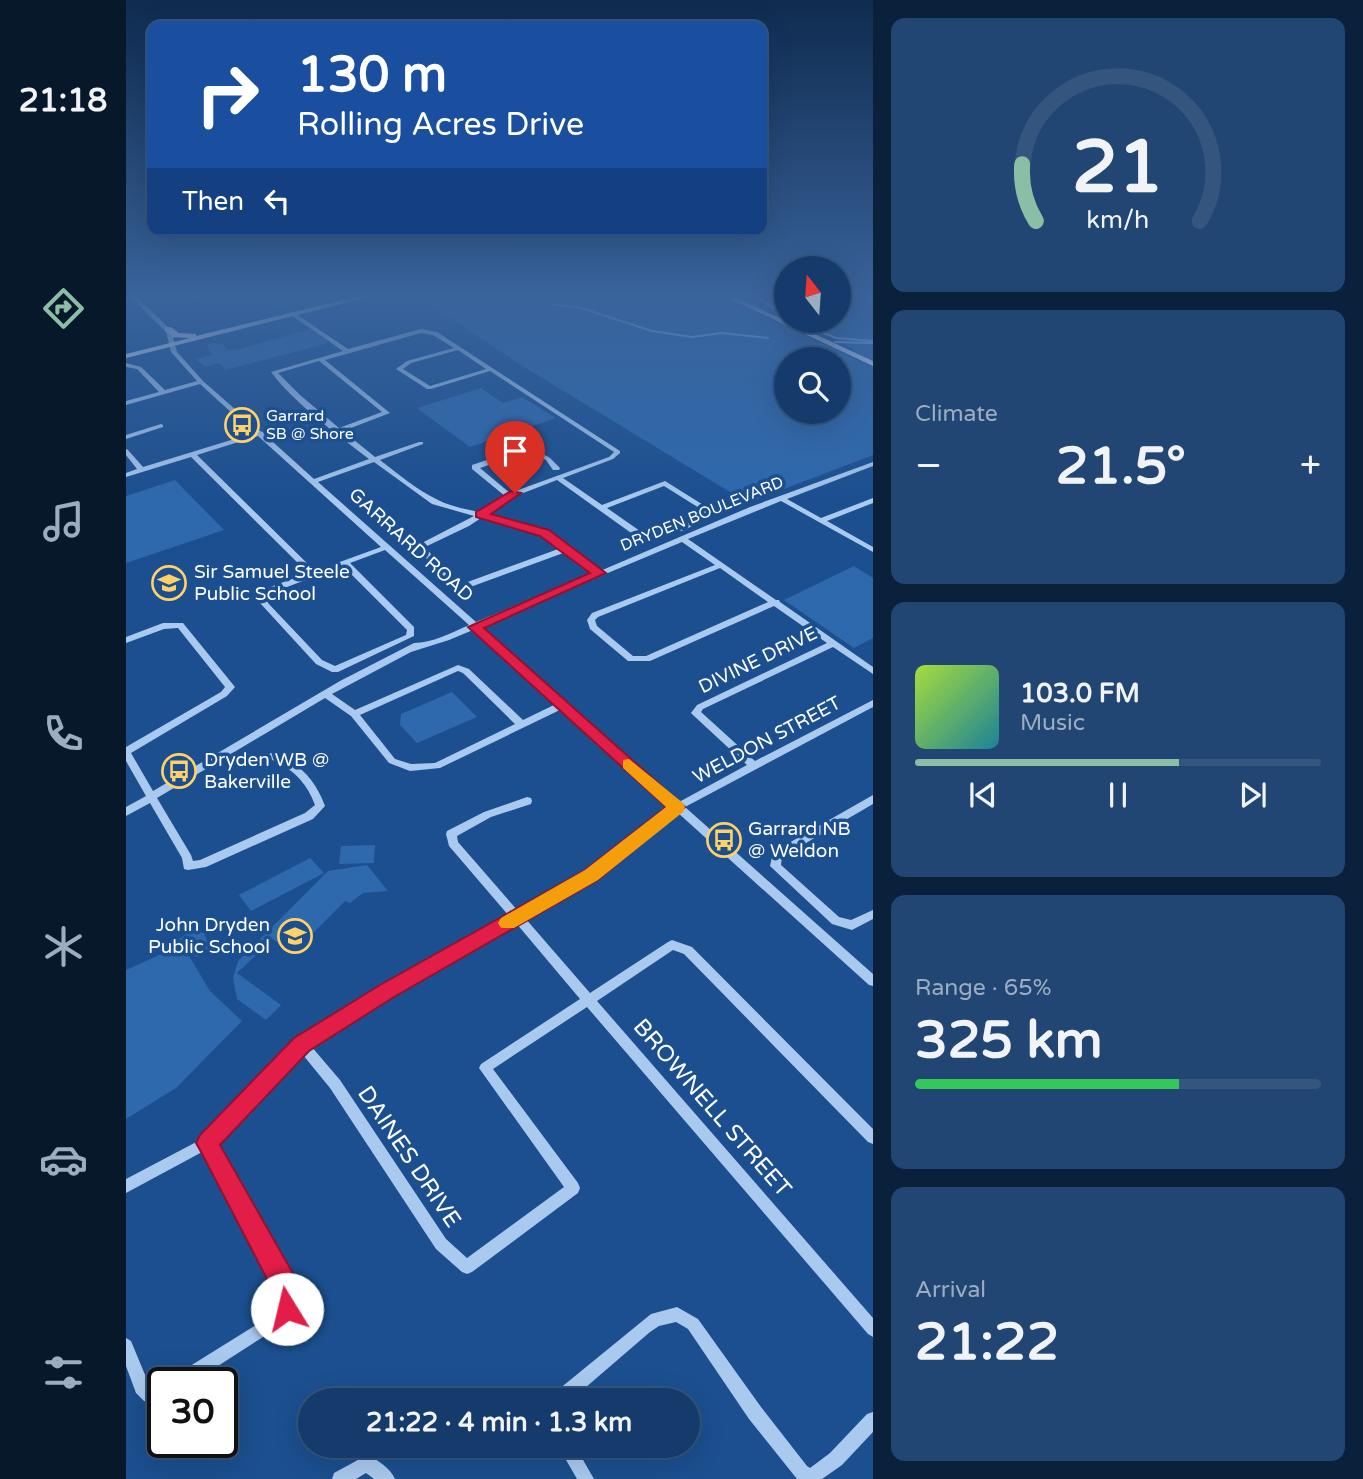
<!DOCTYPE html>
<meta charset="utf-8">
<style>
:root{--surface:#143b6b;--page:#214673;--text:#f1f3f6;--muted:#9dadc1;--line:#33557e;--accent:#8abfa5}
body{margin:0;font-family:"Varela Round",sans-serif;background:var(--page);color:var(--text);height:100vh;display:flex;flex-direction:column;font-size:26px;white-space:nowrap}
*{box-sizing:border-box;margin:0}
p{font-size:23px;color:var(--muted)}
.icon{flex:none;width:38px;height:38px;fill:none;stroke:currentColor;stroke-width:2;stroke-linecap:round;stroke-linejoin:round}
.map{position:relative;flex:1;overflow:hidden}
.sheet{display:flex;flex-direction:column;gap:18px;padding:18px;background:#0b203b;width:490px}
.sheet>*{flex:none}
.top-card{position:absolute;left:21px;top:21px;width:620px;height:214px;border-radius:14px;box-shadow:0 7px 28px #0002,0 0 0 2px var(--line);background:#1a4fa0;color:#fff;overflow:hidden}
.needle{width:46px;rotate:343deg}
.buttons{position:absolute;left:648px;top:256px;display:grid;gap:14px}
.buttons a{display:grid;place-items:center;width:77px;height:77px;border-radius:50%;background:var(--surface);box-shadow:0 7px 28px #0002,0 0 0 2px var(--line);font-size:35px}
.speed{position:absolute;left:21px;top:1367px;display:flex;gap:14px;font-size:35px;font-weight:700;text-align:center}
.speed>*{display:grid;place-content:center;width:91px;height:91px;border-radius:50%;background:var(--surface);box-shadow:0 7px 28px #0002,0 0 0 2px var(--line);line-height:1}
.speed .limit{border:4px solid #111;border-radius:10px;background:#fff;color:#111}
.pin{position:absolute;display:grid;place-items:center;width:60px;height:60px;color:#fff;margin:-72px -30px;border-radius:50% 50% 50% 0;rotate:-45deg;box-shadow:0 0 7px #0007}
.pin .icon{rotate:45deg}
.me{position:absolute;width:77px;margin:-38px;rotate:351deg;stroke-linejoin:round;filter:drop-shadow(0 0 5px #0008)}
.turn{display:flex;align-items:center;gap:24px;height:147px;padding:0 35px;font-size:32px}
.turn .icon{width:91px;height:91px;stroke-width:2.5}
.turn b{display:block;font-size:49px;line-height:60px}
.then{display:flex;align-items:center;height:66px;padding:0 35px;background:#0003;gap:14px;font-size:26px}
.big{font-size:52px;font-weight:800;line-height:1.1}
.sheet .tile{flex:1;display:flex;flex-direction:column;justify-content:center;gap:10px;min-width:0;padding:0 24px;border-radius:14px;background:var(--page)}
.sheet .dial{align-items:center;gap:0}
.dial svg{height:182px;overflow:visible;fill:none;stroke:var(--line);stroke-width:7;stroke-linecap:round;text-anchor:middle}
.dial text{fill:var(--text);stroke:none}
.song{display:flex;align-items:center;gap:21px}
.cover{width:84px;height:84px;border-radius:10px;background:linear-gradient(135deg,hsl(80 70% 55%),hsl(190 70% 35%))}
.played{height:7px;border-radius:4px;background:linear-gradient(90deg,var(--accent) 65%,var(--line) 65%)}
.keys{display:flex;justify-content:space-around;direction:ltr}
.heat{display:flex;justify-content:space-between;align-items:center;font-size:38px;direction:ltr}
.charge{height:10px;border-radius:5px;background:linear-gradient(90deg,#34c759 65%,var(--line) 0)}
.trip{position:absolute;left:172px;top:1388px;width:402px;height:70px;border-radius:35px;background:var(--surface);box-shadow:0 7px 28px #0002,0 0 0 2px var(--line);font-weight:800;line-height:70px;text-align:center}
main{display:flex;flex:1;min-height:0}
.tab-bar{display:flex;flex-direction:column;width:126px;justify-content:space-around;align-items:center;background:#08182b;color:var(--muted)}
.tab-bar .icon{width:49px;height:49px}
.tab-bar .active{color:var(--accent)}
.tab-bar b{font-size:32px;color:var(--text)}
.map>svg:first-child{display:block}
.green{fill:#2e69ad;fill-rule:evenodd}
.lines{fill:none;stroke-linecap:round;stroke-linejoin:round}
.stream{stroke:#9cc4f0;stroke-width:2}
.minor{fill:#a9c9ee;fill-rule:evenodd}
.major{fill:#f0f6ff;fill-rule:evenodd}
.shaded-wall{fill:#305480}
.building{fill:#4478b7;stroke:#305480;stroke-width:2}
.route{fill:#e11d48;stroke:#92132f;stroke-width:2}
.slow{fill:#f59e0b}
.labels{text-anchor:middle;dominant-baseline:central;stroke-width:7;stroke-linejoin:round;paint-order:stroke}
.far-poi-label{font-size:16px;fill:#fff;stroke:#1b4f8f;text-anchor:start}
.far-street-label{font-size:16px;fill:#fff;stroke:#1b4f8f}
.street-label{font-size:19px;fill:#fff;stroke:#1b4f8f}
.poi-label{font-size:19px;fill:#fff;stroke:#1b4f8f;text-anchor:start}
.near-street-label{font-size:23px;fill:#fff;stroke:#1b4f8f}
</style>
<main>
<nav class="tab-bar">
<b>21:18</b>
<svg class="icon active" aria-label="directions" viewBox="0 0 24 24"><path d="M12 3l9 9-9 9-9-9zM9 14v-3h6M13 9l2 2-2 2"/></svg>
<svg class="icon" aria-label="music" viewBox="0 0 24 24"><path d="M9 18V5l10-2v13"/><circle cx="6" cy="18" r="3"/><circle cx="16" cy="16" r="3"/></svg>
<svg class="icon" aria-label="phone" viewBox="0 0 24 24"><path d="M5 4h4l2 5-3 2q2 4 5 5l2-3 5 2v4C11 20 4 13 5 4z"/></svg>
<svg class="icon" aria-label="climate" viewBox="0 0 24 24"><path d="M12 3v18M4 7l16 10M4 17L20 7"/></svg>
<svg class="icon" aria-label="car" viewBox="0 0 24 24"><path d="M5 17H2v-5l4-1 3-4h7l3 4 3 1v5h-3M9 17h6M6 11h13"/><circle cx="7" cy="17" r="2"/><circle cx="17" cy="17" r="2"/></svg>
<svg class="icon" aria-label="filters" viewBox="0 0 24 24"><path d="M4 7h16M4 17h16"/><circle cx="9" cy="7" r="2"/><circle cx="15" cy="17" r="2"/></svg>
</nav>
<div class="map">
<svg width="747" height="1479" viewBox="0 0 747 1479">
<rect width="100%" height="100%" fill="#1b4f8f"/>
<path class="green" d="M287 294H591L747 367V455L622 503 403 370ZM660 359H712V411H660Z
M608 294H660V316L633 308Z
M712 294H747V362L728 353 730 351 695 330 671 320H712Z
M184 329 203 343 99 370 94 363 79 367 70 359 86 355 81 344H96L102 350H110Z
M355 388 377 403 396 397 430 418 344 447 291 408Z
M49 480 98 530 0 563V496Z
M728 566 747 578V638L728 648 658 600Z
M326 692 351 717 291 743 274 725 275 714Z
M249 845 248 863 213 864 215 846Z
M184 858 198 873 125 911 113 895Z
M241 865 262 891 237 893 224 903 219 901 171 949 164 943 158 947 147 939 111 973 155 1005 140 1020 111 999 107 978 112 961 202 871Z
M65 930 78 933 84 948 71 957 60 951 84 991 116 1021 50 1088 0 1119V970L49 948V942Z"/>
<g class="lines">
<path class="stream" d="M626 294 660 316
M426 305 452 307 526 331 566 337 595 333 642 338
M666 320 710 338 747 341
M709 342 747 343"/>
<path class="minor" d="M2 294H8L50 335V337L47 338 51 352 77 381 134 431 137 432 138 434 188 479 243 459C211 434 169 404 145 372L217 351 165 315 164 314 167 312 222 349 295 329 311 332 494 451V453L487 459 437 478 476 505 539 481 587 511C568 530 534 542 508 535L431 480 392 495 361 514 401 524 430 536 474 571 624 507 747 462V466L661 499 695 518 747 498V503L701 521 747 547V552L655 501 562 539 650 600H653L654 602 747 667V674L707 647 577 709 575 712 629 761 747 700V707L559 807 747 974V986L743 985 551 812 469 878 399 918 464 993 542 942 546 940 566 947 747 1129V1144L742 1142 558 954 547 950 471 1001 747 1318V1337L742 1334 461 1007 367 1069 452 1183 454 1188 452 1193 346 1272 341 1274 336 1272 310 1249 204 1088 177 1055 89 1144 153 1263 172 1291 166 1314 148 1330 67 1382H46L48 1376 138 1320 154 1305 157 1293 143 1273 78 1151 0 1193V1179L76 1139 170 1045 172 1041 180 1035 257 987 383 916 323 846 320 834 321 831 358 812 401 797 405 798 406 801 405 804 365 817 331 836 332 842 392 911 461 872 545 807 436 709 314 768 284 771 263 763 225 716 199 698 31 798 65 855 67 861 74 860 179 813 189 805C180 781 166 768 142 758L140 756 145 753C173 762 189 779 199 806L187 819 80 867 62 870 58 869 56 858 24 803 0 816V807L20 796 0 761V747L95 692 99 687 52 628 38 629 0 643V637L37 623H57L109 687 101 696 5 753 27 791 214 681 288 643C306 643 325 633 343 625L259 550 224 563 288 627V636L212 672H206L190 664 134 603V595L139 589 182 573 65 457 0 477V473L11 469 0 455V449L2 450 17 467 128 433 74 384 0 405V401L33 392 11 369 0 367V363L15 367 39 390 71 381 45 352 40 332ZM295 333 307 335 328 348 281 361 270 369 301 389H305L364 371 488 452 483 457 384 493 354 468 402 451 420 460 427 470H433L434 468 424 458 403 446 346 465V469L379 496 353 512C338 509 323 506 310 499 290 489 272 474 254 460L297 444V442H293L249 457 217 431 264 413 199 360ZM332 350 360 369 304 386 277 369 285 363ZM193 361 256 412 213 428 174 395 152 373ZM132 436 255 547 189 571 71 455ZM248 462 306 504 348 516 290 546 321 584 333 589H339L440 552 467 573 350 622 192 482ZM538 486 578 511C562 525 535 537 514 531L481 508ZM355 518C384 524 412 530 435 548L336 584 327 580 299 547 343 526ZM556 542 589 565 466 613 461 620 464 629 502 661H524L648 606 701 643 571 705 565 713 567 715 621 765 553 802 355 626ZM217 566 281 630 280 635 209 666 196 660 142 603V596L145 593ZM594 568 642 602 520 656H507L471 626 469 620 472 617ZM347 630 430 704 397 720 343 669 332 665 229 710 206 694 285 652 323 640ZM332 671 337 673 389 724 309 763 285 764 269 759 234 715ZM390 923 454 999 355 1064 353 1068 438 1187 341 1258 320 1239 214 1080 185 1046 265 995Z
M35 424 37 425V427L0 439V435Z
M747 795V804L656 857 655 865 713 917 725 920 747 910V919L726 930 706 924 644 866 647 852Z
M551 1307 572 1319 635 1407 681 1466 684 1468 704 1453 741 1414 747 1412V1432L716 1465 696 1479H671L623 1419 562 1329 550 1322 533 1326 524 1332 445 1400H425L427 1394 525 1314Z
M0 1338 5 1341 22 1382 27 1387 37 1385V1401L24 1403 18 1401 10 1393 0 1366Z
M432 1446H449L468 1479H451Z
M241 1455C251 1459 265 1469 269 1479H248L240 1473 230 1479H206L208 1473Z"/>
<path class="major" d="M242 294H255L0 358V354L64 338 48 337 39 331V327H45L53 333 70 334V336Z
M593 294H602L747 361V366Z"/>
</g>
<path class="shaded-wall" d="M105 294H114L55 306 54 304Z"/>
<path class="building" d="M43 294H105L54 304Z
M155 300 161 305 151 308 144 303Z"/>
<linearGradient id="sky" x2="0" y2="1"><stop stop-color="#0f2b4f"/><stop offset="0.59" stop-color="#39639b"/><stop offset="1" stop-color="#39639b" stop-opacity="0"/></linearGradient>
<rect width="747" height="501" fill="url(#sky)"/>
<path class="route" d="M385 491 395 493 365 514 423 530 480 573 358 628 559 807 472 880 268 997 183 1051 94 1145 177 1291 169 1318 161 1322 152 1318 148 1309 152 1293 140 1277 74 1150 70 1143 74 1135 168 1038 254 985 459 870 540 807 342 627 464 573 414 536 350 517V512Z"/>
<path class="slow" d="M503 759 557 803 559 807 557 812 472 880 388 928H375L372 923 375 918 459 870 540 807 497 768V760Z"/>
<defs>
<g id="bus-ring" transform="scale(1.75)"><circle r="9.5" fill="#1b4f8f" stroke="#ffd166" stroke-width="1.5"/><path d="M-5-6H5V4H4V6H2V4H-2V6H-4V4H-5ZM-3.5-4V0h7V-4ZM-3.5 1.2v1.5H-2V1.2ZM2 1.2v1.5H3.5V1.2Z" fill="#ffd166"/></g>
<g id="school-ring" transform="scale(1.75)"><circle r="9.5" fill="#1b4f8f" stroke="#ffd166" stroke-width="1.5"/><path d="M0-5L7-2L0 1L-7-2ZM-4 1L0 2.5L4 1V4Q0 6-4 4Z" fill="#ffd166"/></g>
</defs>
<g fill-rule="evenodd">
<use href="#bus-ring" x="116" y="425"/>
<use href="#school-ring" x="43" y="583"/>
<use href="#bus-ring" x="53" y="771"/>
<use href="#bus-ring" x="598" y="840"/>
<use href="#school-ring" x="169" y="936"/>
</g>
<g class="labels">
<g class="far-poi-label">
<text x="140" y="416">Garrard<tspan x="140" dy="18">SB @ Shore</tspan></text>
</g>
<g class="far-street-label">
<text transform="translate(576 514) rotate(-22)">DRYDEN BOULEVARD</text>
</g>
<g class="street-label">
<text transform="translate(285 545) rotate(42)">GARRARD ROAD</text>
<text transform="translate(632 660) rotate(-26)">DIVINE DRIVE</text>
<text transform="translate(641 740) rotate(-28)">WELDON STREET</text>
</g>
<g class="poi-label">
<text x="68" y="572">Sir Samuel Steele<tspan x="68" dy="22">Public School</tspan></text>
<text x="78" y="760">Dryden WB @<tspan x="78" dy="22">Bakerville</tspan></text>
<text x="622" y="829">Garrard NB<tspan x="622" dy="22">@ Weldon</tspan></text>
<text x="144" y="925" text-anchor="end">John Dryden<tspan x="144" dy="22">Public School</tspan></text>
</g>
<g class="near-street-label">
<text transform="translate(586 1108) rotate(49)">BROWNELL STREET</text>
<text transform="translate(283 1157) rotate(56)">DAINES DRIVE</text>
</g>
</g>
</svg>
<div class="buttons">
<a><svg class="needle" viewBox="-14 -14 28 28"><path d="M0-13l5 13h-10z" fill="#e53935"/><path d="M0 13l5-13h-10z" fill="#9dadc1"/></svg></a>
<a><svg class="icon" aria-label="search" viewBox="0 0 24 24"><circle cx="10" cy="10" r="6"/><path d="M15 15l6 6"/></svg></a>
</div>
<div class="speed"><div class="limit">30</div></div>
<div class="pin" style="left:389px;top:493px;background:#d93025"><svg class="icon" aria-label="arrive" viewBox="0 0 24 24"><path d="M6 21V4h12l-3 4 3 4H6"/></svg></div>
<svg class="me" style="left:161px;top:1309px" viewBox="-20 -20 40 40"><circle r="19" fill="#fff"/><path d="M0-13L10 11 0 6-10 11z" fill="#e11d48"/></svg>
<div class="trip">21:22 · 4 min · 1.3 km</div>
<div class="top-card">
<div class="turn"><svg class="icon" aria-label="right" viewBox="0 0 24 24"><path d="M7 20v-9h11M14 6l5 5-5 5"/></svg><div><b>130 m</b>Rolling Acres Drive</div></div>
<div class="then">Then<svg class="icon" aria-label="left" viewBox="0 0 24 24"><path d="M17 20v-9H6M10 6l-5 5 5 5"/></svg></div>
</div>
</div>
<section class="sheet">
<div class="tile dial"><svg viewBox="0 0 100 80">
<path d="M14 69A42 42 0 1 1 86 69"/>
<path d="M14 69A42 42 0 0 1 8 44" stroke="#8abfa5"/>
<text x="50" y="56" font-size="32" font-weight="700">21</text>
<text x="50" y="72" font-size="11">km/h</text>
</svg></div>
<div class="tile"><p>Climate</p>
<div class="heat"><a>−</a><b class="big">21.5°</b><a>+</a></div>
</div>
<div class="tile">
<div class="song"><i class="cover"></i><div><b>103.0 FM</b><p>Music</p></div></div>
<div class="played"></div>
<div class="keys"><svg class="icon" aria-label="previous" viewBox="0 0 24 24"><path d="M18 5L8 12l10 7zM5 5v14"/></svg><svg class="icon" aria-label="pause" viewBox="0 0 24 24"><path d="M8 5v14M16 5v14"/></svg><svg class="icon" aria-label="next" viewBox="0 0 24 24"><path d="M6 5l10 7-10 7zM19 5v14"/></svg></div>
</div>
<div class="tile"><p>Range · 65%</p><b class="big">325 km</b><div class="charge"></div></div>
<div class="tile"><p>Arrival</p><b class="big">21:22</b></div>
</section>
</main>
